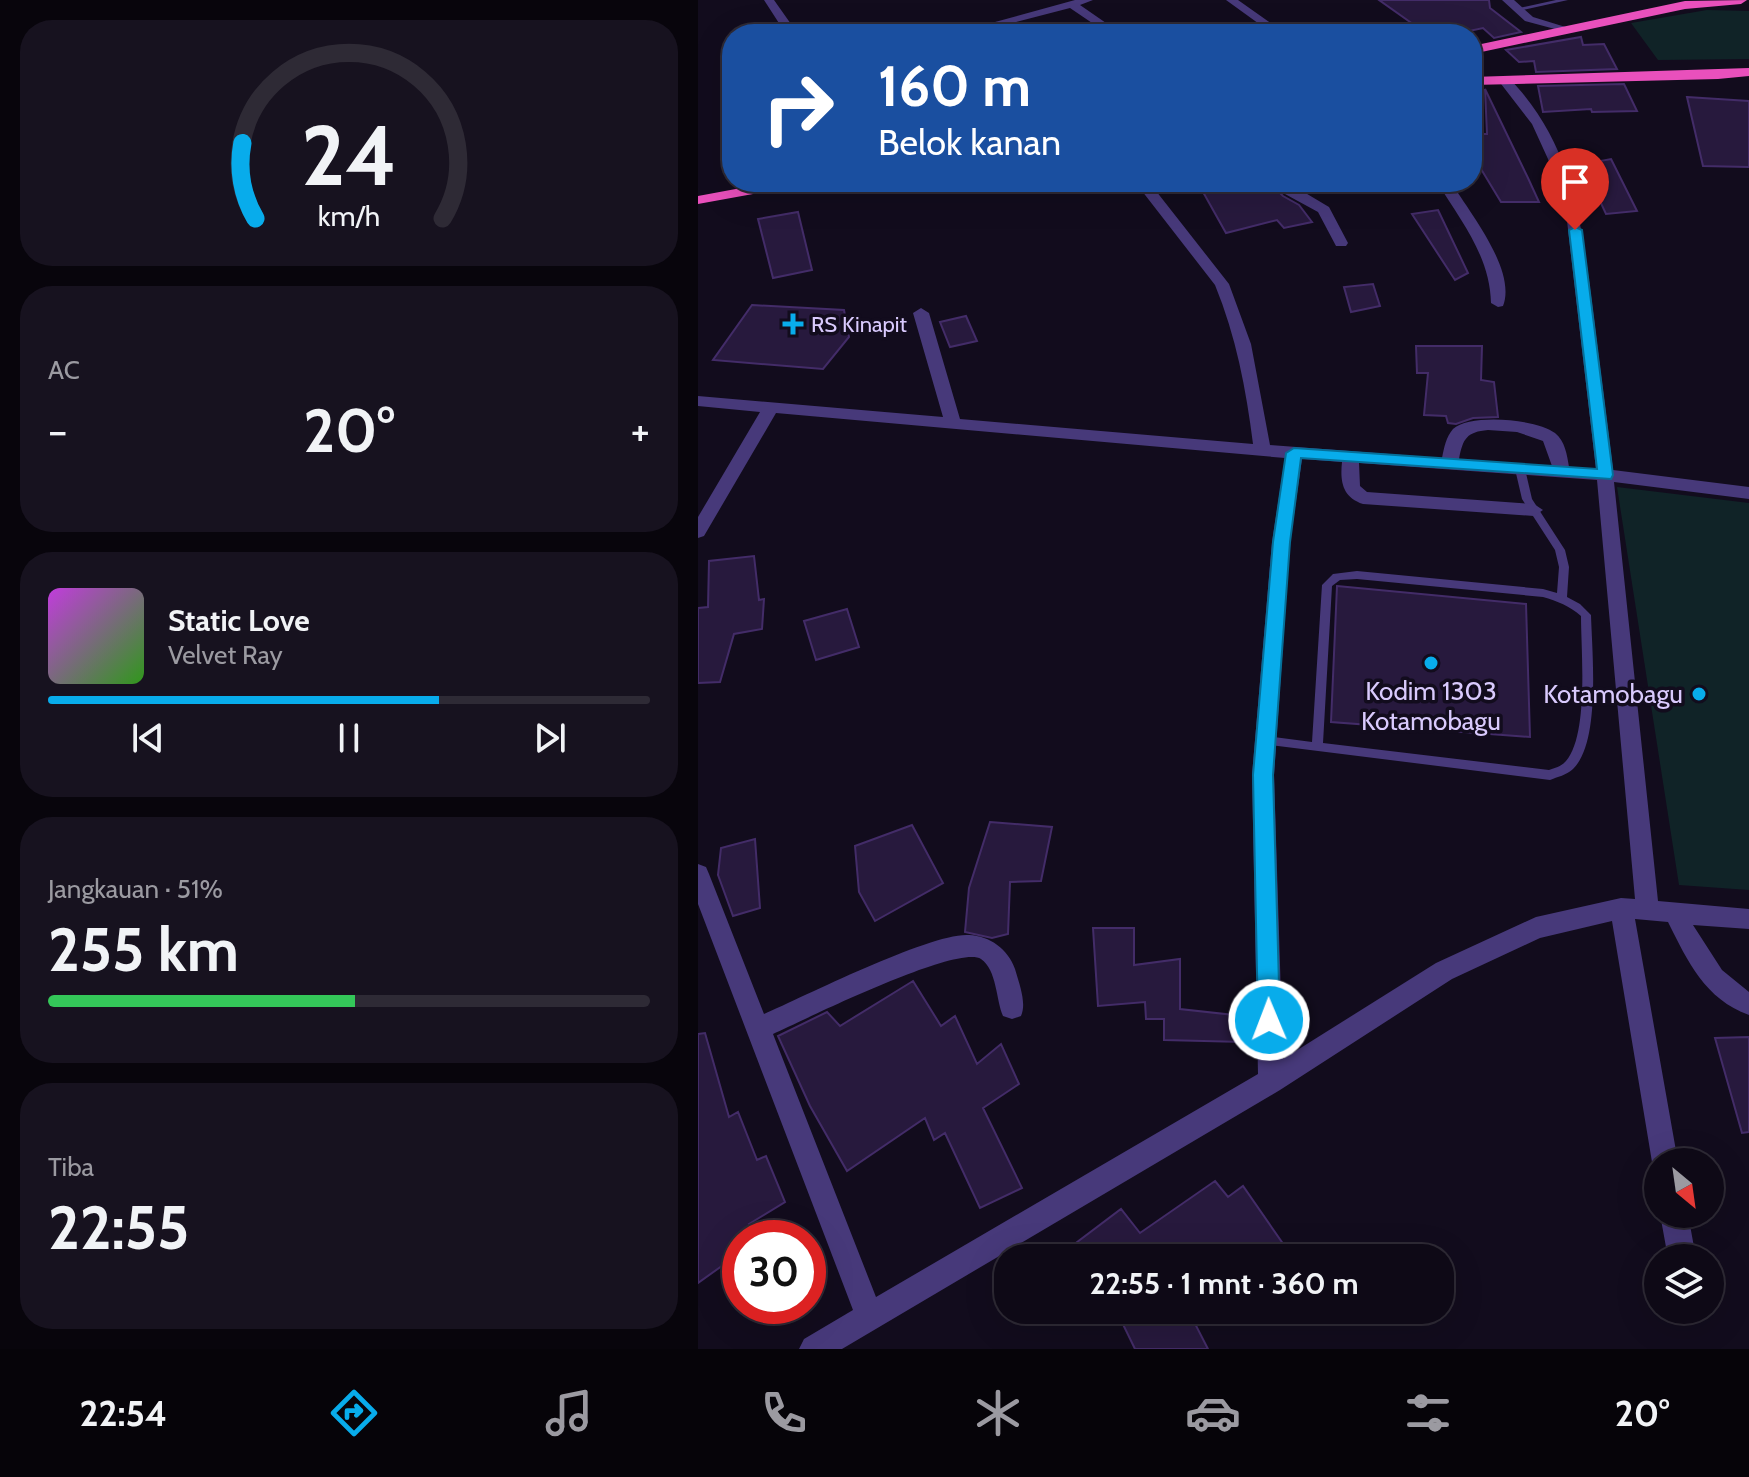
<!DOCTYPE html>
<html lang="id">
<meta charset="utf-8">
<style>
:root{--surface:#0e0916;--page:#17121f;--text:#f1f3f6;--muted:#9b9aa1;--line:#2e2a35;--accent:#08aceb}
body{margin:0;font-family:Cabin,sans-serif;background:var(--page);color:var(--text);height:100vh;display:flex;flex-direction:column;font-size:30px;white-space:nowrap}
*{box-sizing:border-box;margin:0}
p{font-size:26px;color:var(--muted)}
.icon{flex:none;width:44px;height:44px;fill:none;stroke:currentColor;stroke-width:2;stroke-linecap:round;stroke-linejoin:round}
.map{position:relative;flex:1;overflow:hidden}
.details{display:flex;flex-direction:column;gap:20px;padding:20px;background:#08050c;width:698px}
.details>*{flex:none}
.banner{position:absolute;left:24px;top:24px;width:760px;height:168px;border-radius:32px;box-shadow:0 8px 32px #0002,0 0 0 2px var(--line);background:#1a4fa0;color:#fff;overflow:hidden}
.needle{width:52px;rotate:151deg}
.fabs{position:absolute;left:946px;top:1148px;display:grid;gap:16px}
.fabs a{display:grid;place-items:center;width:80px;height:80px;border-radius:50%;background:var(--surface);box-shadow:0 8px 32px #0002,0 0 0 2px var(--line);font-size:40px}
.speed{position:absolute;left:24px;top:1220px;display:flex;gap:16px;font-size:40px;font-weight:700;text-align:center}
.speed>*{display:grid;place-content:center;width:104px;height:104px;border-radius:50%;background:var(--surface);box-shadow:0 8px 32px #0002,0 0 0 2px var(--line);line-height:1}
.speed .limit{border:12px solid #d22;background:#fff;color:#111}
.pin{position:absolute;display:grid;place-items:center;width:68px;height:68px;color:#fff;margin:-82px -34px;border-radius:50% 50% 50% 0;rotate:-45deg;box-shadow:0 0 8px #0007}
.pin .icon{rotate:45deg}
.me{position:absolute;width:88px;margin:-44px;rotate:359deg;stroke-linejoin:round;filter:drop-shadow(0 0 6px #0008)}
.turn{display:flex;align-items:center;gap:28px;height:168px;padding:0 24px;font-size:36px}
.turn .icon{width:104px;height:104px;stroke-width:2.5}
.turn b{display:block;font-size:56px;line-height:68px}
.big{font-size:60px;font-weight:800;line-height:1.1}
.details .card{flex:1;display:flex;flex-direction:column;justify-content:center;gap:12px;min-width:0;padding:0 28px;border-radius:32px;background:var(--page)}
.details .dial{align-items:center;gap:0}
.dial svg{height:208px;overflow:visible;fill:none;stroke:var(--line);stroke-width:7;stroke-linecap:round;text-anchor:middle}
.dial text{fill:var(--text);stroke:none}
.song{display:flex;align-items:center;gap:24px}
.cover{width:96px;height:96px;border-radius:12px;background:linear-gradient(135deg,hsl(290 70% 55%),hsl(110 70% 35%))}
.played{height:8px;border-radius:4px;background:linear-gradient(90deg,var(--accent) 65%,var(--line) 65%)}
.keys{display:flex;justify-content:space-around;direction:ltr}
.heat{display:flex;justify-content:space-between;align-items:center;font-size:44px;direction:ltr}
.charge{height:12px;border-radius:6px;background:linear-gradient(90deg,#34c759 51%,var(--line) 0)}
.trip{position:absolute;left:296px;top:1244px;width:460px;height:80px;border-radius:32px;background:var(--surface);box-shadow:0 8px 32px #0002,0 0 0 2px var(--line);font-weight:800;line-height:80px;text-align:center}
.tabs{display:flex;height:128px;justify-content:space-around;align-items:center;background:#060409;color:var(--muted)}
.tabs .icon{width:56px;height:56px}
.tabs .current{color:var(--accent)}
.tabs b{font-size:36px;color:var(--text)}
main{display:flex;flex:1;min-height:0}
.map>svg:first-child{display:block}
.green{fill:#102327}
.building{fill:#27193d;stroke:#432c68;stroke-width:2}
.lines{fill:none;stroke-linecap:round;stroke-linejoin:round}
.service{fill:#47397a;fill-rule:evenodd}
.minor{fill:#47397a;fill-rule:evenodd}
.tertiary{fill:#47397a;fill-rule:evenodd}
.trunk{fill:#e950bc;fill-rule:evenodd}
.route{fill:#08aceb;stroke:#057099;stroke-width:2}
.poi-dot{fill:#08aceb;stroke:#120c1d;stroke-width:3}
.labels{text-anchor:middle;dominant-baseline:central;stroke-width:7;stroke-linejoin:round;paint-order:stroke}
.far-poi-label{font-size:22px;fill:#d9cafd;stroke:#120c1d;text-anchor:start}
.poi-label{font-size:26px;fill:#d9cafd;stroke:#120c1d}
</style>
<main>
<section class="details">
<div class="card dial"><svg viewBox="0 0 100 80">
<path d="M14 69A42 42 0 1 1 86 69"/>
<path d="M14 69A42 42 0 0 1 9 40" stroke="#08aceb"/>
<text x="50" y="56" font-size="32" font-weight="700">24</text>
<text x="50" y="72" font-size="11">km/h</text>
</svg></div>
<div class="card"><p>AC</p>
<div class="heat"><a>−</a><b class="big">20°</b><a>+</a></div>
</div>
<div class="card">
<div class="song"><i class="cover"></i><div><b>Static Love</b><p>Velvet Ray</p></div></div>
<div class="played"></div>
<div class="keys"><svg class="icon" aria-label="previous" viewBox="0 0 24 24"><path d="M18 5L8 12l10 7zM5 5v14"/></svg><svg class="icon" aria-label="pause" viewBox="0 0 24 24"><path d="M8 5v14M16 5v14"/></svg><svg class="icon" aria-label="next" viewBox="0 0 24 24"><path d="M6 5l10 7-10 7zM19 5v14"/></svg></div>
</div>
<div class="card"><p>Jangkauan · 51%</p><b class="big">255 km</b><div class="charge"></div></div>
<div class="card"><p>Tiba</p><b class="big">22:55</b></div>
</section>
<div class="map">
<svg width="1051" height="1349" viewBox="0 0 1051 1349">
<rect width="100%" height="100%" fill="#120c1d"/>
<path class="green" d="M1009 10 1051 11V59L960 60 933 23Z
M919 487 1051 503V890L981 885Z"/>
<path class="building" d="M681 0H791L792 8 823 32 796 38 785 28 757 34H729Z
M883 37 885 45 906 44 919 69 838 72 836 61 821 62 808 50Z
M926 84 939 111 894 112 893 109 845 112 840 86Z
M787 89 830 178 841 202H803L780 164 774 165V134H789Z
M989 97 1051 101V167L1005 166Z
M913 159 939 211 908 214 902 201 880 202 869 167Z
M553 182H571L585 196 601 205 614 222 586 228 579 220 528 233 505 192Z
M740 210 770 273 757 280 714 214Z
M100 212 114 270 75 278 60 219Z
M675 284 682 306 653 312 646 287Z
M54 305 146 310 151 337 125 369 15 360Z
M268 316 279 341 252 347 242 322Z
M718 346H784L783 380 796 382 800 417 775 418 758 424 750 423 748 416 726 415 730 373H719Z
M56 556 61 600 66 599 64 629 36 634 22 682 0 683V608L10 607 11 561Z
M639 586 828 604 832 737 633 722Z
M149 609 161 647 118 660 106 621Z
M292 822 354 827 343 881 312 882 310 934 294 938 267 932 271 888Z
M214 825 245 883 177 921 161 892 157 846Z
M57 839 62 908 35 916 20 875 23 848Z
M395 928H436V965L482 959V1009L545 1016V1042L466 1040V1019H448L447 1002 400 1006Z
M215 981 243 1026 257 1016 279 1064 303 1044 321 1084 285 1108 324 1188 282 1208 247 1133 236 1140 227 1118 149 1171 112 1106 80 1036 129 1012 142 1026Z
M7 1033 31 1117 40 1112 59 1160 68 1156 87 1202 51 1224 59 1238H42V1253L0 1283V1034Z
M1051 1037V1132L1044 1133 1017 1038Z
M517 1181 530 1197 545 1186 595 1258H358L423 1209 442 1233Z
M418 1310H490L510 1349H437Z"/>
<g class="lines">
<path class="service" d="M858 0H870L820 11 817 9Z
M822 466 827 469 834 499 867 550 871 567 869 597 882 604 893 615C894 652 903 742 875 769 869 775 859 777 852 780L564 744 562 741 564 738 568 736 614 742 624 585 635 574 659 571 845 589 859 593 861 567 857 550 824 499 817 469ZM659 579 845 597C859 601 872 606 883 616 883 651 891 734 868 761 864 766 857 768 851 770L625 743 634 586 642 580Z"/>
<path class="minor" d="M66 0H76L100 34H88Z
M377 0H395L382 5 408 23V27H400L372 8 272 34H253Z
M528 0H540L588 34H575Z
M802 77H810C878 147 884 228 896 319 902 369 909 420 915 470L1051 487V499L916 482 960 901 1051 909V929L995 925 1024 970 1051 992V1015C1007 999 990 962 970 922L937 919 980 1162H960V1172L954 1162 914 921 842 938 754 979 582 1090 144 1349H101L106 1339 155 1310 0 904V864L8 867 11 874 66 1014C107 996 234 932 271 935 292 936 310 949 317 969 321 983 329 1003 323 1016L314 1019 305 1016C298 1000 299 970 283 959 259 944 106 1020 75 1034L178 1297 560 1074 554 775 574 542 587 458 78 413 6 536 0 538V517L62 412 0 406V396L245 417 215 313 223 308 231 313 262 419 555 444C548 389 538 336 517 285L437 182H451L531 284 553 344 572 445 744 458C746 448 748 437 755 429 772 413 839 419 857 433 867 441 869 455 871 467L898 469 868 212 850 159 834 124 800 80ZM790 430 819 432 845 441 854 466 761 459C765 438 769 432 790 430ZM604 459 644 462C642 481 644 497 665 504L836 516 845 510 836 504 669 492 662 486 661 463 899 480 937 899 923 898 838 917 738 963 585 1059 576 775 592 542Z
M574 182H589L631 207 650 243 648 246H638L620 212 587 194Z
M739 182H753C771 212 819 270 805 306L800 307 793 303C792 256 763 221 739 182Z
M962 1214H990L998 1258H970Z"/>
<path class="tertiary" d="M804 0H816L835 17 874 29 868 32 827 21Z"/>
<path class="trunk" d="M1049 0 1043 4 987 9 774 54V46L987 1Z
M1051 68V76L1020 79 774 85V77Z
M75 182H107L100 186 0 204V196Z"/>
</g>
<path class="route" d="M877 227 884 230 915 475 913 479 603 458 592 542 575 775 582 1020 579 1027 571 1030 563 1027 560 1020 555 775 575 542 588 453 596 448 899 469 871 230Z"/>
<g class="poi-dot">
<path d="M91 312h8v8h8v8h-8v8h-8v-8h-8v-8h8z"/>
<circle cx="733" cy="663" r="8"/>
<circle cx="1001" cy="694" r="8"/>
</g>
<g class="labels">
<g class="far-poi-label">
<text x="113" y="324">RS Kinapit</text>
</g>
<g class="poi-label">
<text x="733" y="691">Kodim 1303<tspan x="733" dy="30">Kotamobagu</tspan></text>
<text x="985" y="694" text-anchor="end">Kotamobagu</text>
</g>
</g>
</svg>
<div class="fabs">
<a><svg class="needle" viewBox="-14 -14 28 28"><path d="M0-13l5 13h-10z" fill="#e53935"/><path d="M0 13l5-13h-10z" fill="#9b9aa1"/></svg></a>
<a><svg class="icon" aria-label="layers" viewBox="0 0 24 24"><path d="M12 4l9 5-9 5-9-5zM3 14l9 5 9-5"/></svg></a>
</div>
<div class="speed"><div class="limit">30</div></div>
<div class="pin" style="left:877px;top:230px;background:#d93025"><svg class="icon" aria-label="arrive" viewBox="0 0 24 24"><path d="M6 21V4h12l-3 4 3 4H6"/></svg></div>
<svg class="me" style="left:571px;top:1020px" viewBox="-20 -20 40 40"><circle r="17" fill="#08aceb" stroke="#fff" stroke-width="3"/><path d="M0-11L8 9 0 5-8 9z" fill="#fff"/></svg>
<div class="trip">22:55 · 1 mnt · 360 m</div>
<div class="banner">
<div class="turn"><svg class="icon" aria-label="right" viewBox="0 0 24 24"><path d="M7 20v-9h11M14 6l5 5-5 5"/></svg><div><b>160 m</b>Belok kanan</div></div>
</div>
</div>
</main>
<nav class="tabs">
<b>22:54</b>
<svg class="icon current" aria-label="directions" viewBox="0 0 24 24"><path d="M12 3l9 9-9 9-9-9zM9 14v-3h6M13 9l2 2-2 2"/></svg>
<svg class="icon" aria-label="music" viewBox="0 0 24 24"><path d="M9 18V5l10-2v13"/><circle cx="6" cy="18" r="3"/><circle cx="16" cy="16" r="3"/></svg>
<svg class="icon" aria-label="phone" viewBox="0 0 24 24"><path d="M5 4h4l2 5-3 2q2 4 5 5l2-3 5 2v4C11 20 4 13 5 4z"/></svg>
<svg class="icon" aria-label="climate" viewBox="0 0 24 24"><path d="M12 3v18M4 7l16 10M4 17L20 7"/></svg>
<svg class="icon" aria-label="car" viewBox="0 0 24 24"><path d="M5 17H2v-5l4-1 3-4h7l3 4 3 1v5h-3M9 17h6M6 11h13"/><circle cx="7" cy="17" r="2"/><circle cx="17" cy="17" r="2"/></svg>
<svg class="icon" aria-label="filters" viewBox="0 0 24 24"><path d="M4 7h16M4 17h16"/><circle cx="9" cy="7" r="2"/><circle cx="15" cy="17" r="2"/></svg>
<b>20°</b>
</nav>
